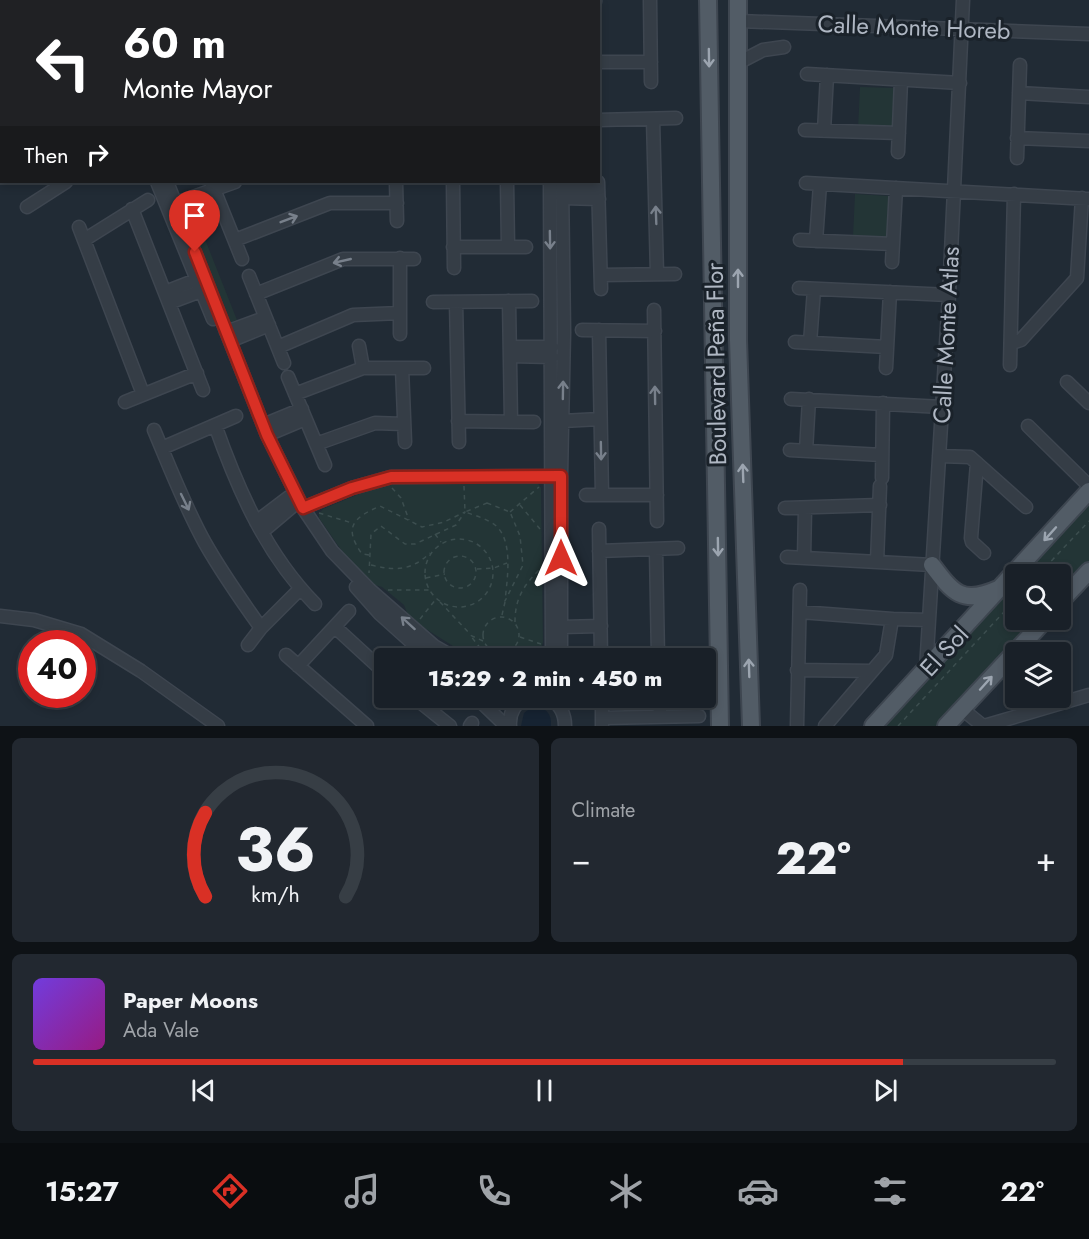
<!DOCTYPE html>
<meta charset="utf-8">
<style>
:root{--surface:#192028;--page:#222830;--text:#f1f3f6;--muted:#9fa3a8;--line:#373e45;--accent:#d93025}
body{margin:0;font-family:Jost,sans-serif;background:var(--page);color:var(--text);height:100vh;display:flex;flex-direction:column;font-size:22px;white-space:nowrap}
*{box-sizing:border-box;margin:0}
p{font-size:20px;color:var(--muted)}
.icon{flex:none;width:33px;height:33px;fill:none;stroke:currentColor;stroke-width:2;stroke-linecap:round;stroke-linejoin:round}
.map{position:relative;height:726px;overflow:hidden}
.sheet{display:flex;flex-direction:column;gap:12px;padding:12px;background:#0e1216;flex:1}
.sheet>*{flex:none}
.guide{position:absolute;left:0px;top:0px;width:600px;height:183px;box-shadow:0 3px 9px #0003,0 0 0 2px var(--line);background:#202124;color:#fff;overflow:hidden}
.tools{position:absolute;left:1005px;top:564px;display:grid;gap:12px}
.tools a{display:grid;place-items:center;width:66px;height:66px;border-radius:6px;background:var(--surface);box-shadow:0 3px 9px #0003,0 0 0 2px var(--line);font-size:30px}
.speed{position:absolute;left:18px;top:630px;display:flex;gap:12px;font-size:30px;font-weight:700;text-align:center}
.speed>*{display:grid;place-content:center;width:78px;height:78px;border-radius:50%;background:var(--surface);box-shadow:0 3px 9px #0003,0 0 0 2px var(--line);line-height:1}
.speed .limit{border:9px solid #d22;background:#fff;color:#111}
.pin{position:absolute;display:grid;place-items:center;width:51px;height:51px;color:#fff;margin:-62px -26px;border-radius:50% 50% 50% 0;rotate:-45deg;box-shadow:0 0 6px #0007}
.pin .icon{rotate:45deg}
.me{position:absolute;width:66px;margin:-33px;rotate:0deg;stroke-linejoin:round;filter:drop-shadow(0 0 4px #0008)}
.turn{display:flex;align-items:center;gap:21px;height:126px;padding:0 24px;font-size:27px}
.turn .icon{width:78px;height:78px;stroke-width:2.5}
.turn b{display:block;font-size:42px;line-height:51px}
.then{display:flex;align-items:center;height:57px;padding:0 24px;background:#0003;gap:12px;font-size:22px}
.big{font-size:45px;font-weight:800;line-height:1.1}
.sheet .tile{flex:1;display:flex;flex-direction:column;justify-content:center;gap:9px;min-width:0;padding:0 21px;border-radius:9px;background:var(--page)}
.sheet .dial{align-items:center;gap:0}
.dial svg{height:156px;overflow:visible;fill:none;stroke:var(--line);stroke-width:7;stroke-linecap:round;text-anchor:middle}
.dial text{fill:var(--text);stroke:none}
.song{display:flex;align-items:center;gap:18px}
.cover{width:72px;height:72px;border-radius:9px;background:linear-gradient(135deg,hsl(260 70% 55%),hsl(310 70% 35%))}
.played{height:6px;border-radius:3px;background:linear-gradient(90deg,var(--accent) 85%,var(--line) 85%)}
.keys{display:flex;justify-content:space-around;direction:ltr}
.heat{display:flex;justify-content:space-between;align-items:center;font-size:33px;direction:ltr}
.sheet .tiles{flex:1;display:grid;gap:12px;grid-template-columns:1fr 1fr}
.tile:last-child{grid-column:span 2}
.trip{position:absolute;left:374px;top:648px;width:342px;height:60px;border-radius:6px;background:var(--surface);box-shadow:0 3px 9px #0003,0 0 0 2px var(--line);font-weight:800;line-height:60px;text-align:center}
.tabs{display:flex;height:96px;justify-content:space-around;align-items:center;background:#0a0d10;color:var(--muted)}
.tabs .icon{width:42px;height:42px}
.tabs .current{color:var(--accent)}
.tabs b{font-size:27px;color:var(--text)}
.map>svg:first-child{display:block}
.green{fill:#233536}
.water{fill:#162332}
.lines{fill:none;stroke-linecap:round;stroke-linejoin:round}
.minor-casing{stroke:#3e4650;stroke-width:15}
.major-casing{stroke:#3e4650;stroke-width:20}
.path{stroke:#3c4e4f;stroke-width:1.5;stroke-dasharray:4.5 4.5;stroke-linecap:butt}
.minor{stroke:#353d46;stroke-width:12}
.major{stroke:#525c66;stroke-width:16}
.oneway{stroke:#9ca5b0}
.oneway2{stroke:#78808b}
.route-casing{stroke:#8d1f18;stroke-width:15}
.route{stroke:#d93025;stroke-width:10}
.labels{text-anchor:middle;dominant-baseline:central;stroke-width:6;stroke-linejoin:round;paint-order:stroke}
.street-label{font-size:24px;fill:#afb7c3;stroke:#1a222a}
</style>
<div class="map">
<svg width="1089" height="726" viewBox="0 0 1089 726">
<rect width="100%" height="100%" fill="#212b35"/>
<path class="green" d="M860 87 894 88 892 130 858 129Z
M855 194 889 196 888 238 853 236Z
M211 203 191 215 195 214 237 320 227 324 184 218Z
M537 482 541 488 543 642 538 658H472L418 624 409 618 404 605 382 587 371 584 344 554 319 518V514L323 509 371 489 396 483Z
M1089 501V563L1061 594 1060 574H1021Z
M1015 581 1016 620H1038L940 726H882Z"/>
<path class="water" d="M532 707C545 706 552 713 551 726H521L524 713Z"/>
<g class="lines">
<g class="minor-casing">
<path id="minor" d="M3 0 6 2
M78 0 79 2
M395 0V2
M452 0V2
M505 0V2
M547 0V2
M560 0V2
M595 0V2
M650 0 651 82
M33 2 34 0
M88 2 89 0
M284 2V0
M300 2 341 0
M739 21 1089 34
M0 41 2 40
M0 62 2 63
M598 62H651
M738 63 763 50 784 47
M807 74 960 83
M1019 93 1089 97
M653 119 657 274
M598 120 676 118
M805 130 899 133
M824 131 827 75
M1017 138 1089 141
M0 145 2 147
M898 152 901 80
M1017 158 1020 65
M157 182 213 319
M167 182 267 435 303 508 332 551 370 590 434 646 455 658
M211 182 242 259
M396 182 397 221
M453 182 454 268
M507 182 508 247
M598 182 601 289
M806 183 1089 199
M562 188 598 187
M562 198 599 199
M176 203 235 182
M27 207 66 182
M132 209 203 390
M180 213 218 199
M79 227 143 394
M84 240 148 200
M235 240 330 203H397
M800 240 893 244
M816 241 820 184
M453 247H526
M892 262 896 188
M601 275 675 274
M249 276 284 363
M799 288 949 295
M165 292 196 280
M256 294 343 259H414
M509 301 511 422
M433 302 532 301
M456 302 459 442
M169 303 201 291
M654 310 657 521
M582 330 655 331
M599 330 602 495
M226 332 259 320
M400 334V258
M230 341 269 325
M795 342 887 347
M810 343 814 289
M1012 343 1021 340 1077 278 1082 198
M359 346 363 368
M278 347 353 315 400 313
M510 347H552
M510 356 552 357
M1010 365 1014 194
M402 368 405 442
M886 368 890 292
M288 377 325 465
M1067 382 1089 403
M295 394 363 368H424
M791 399 942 407
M125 402 197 373
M458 421 534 422
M562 421 600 419
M215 425C238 490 266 554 315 604
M263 425 302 409
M1028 426 1089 486
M154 430C170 468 185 507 205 543 222 573 241 600 261 628
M267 435 305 419
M316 444 375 423 404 424
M162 448 236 416
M790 450 882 455
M806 451 809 399
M939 456 970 457 1026 507
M977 463 971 538 972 542 984 553
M882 478 883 403
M586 495H657
M303 508 352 488 391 477 560 476
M785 508 880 505
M256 522 289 497
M599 529 601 658
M262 532 294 505
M656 549 658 658
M599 551 678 548
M787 557 932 565
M804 558 805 509
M877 562 880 486
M356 587 380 614 429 658
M800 612 892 619 929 620
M0 616 34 620 81 634 141 671 218 726
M335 627 384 672
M561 627 601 626
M248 645 261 628 300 589
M286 655 367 726
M549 658 552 649 550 182
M561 658V476L564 332 562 182
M298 666 349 611
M926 669 949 295 963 0
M797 670 872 671
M415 698 450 726
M477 698 506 726
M550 698C560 705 565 713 565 726
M602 698V725
M659 698 660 717
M962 709 983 726
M602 718 699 716
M470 726 472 723
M510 726C509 713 514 704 525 698
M797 726 800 590
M825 726 886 655 892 619
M984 726 1089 695"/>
</g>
<g class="major-casing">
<path id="major" d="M708 0 720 726
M738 0V340L751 726
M932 565C953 593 962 605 998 589
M1060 602 1089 571
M873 726 1089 491
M946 726 1045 620"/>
</g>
<path class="path" d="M192 0 193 2
M112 2 113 0
M166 2 167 0
M464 486 465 512
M392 488 401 498 409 520
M487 503 510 512 520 536 523 565 505 601C507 580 514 540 495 525 487 519 474 515 465 512Z
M520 505 540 529
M510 512 539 487
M319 513 352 523
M435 534 441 542
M425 573a34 34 0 1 1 68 0a34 34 0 1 1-68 0Z
M369 555 362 554C343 527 353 518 380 506L422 527 444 522 465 512 456 525 415 544H405L381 526 371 534 369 573
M444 572a16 16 0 1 1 32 0a16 16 0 1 1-32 0Z
M371 565C395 571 411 571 430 553
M477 569 494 568 507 563
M1039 574 1089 521
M426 578 445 574
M388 590H430
M440 602 470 634
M502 615 505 602
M483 635a18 18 0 1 1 36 0a18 18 0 1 1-36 0Z
M420 619 436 599
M515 622C515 599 523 586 540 569
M520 637 541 644
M483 641 470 635 488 658
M529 658 538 644
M898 726 1016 599"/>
<use href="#minor" class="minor"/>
<use href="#major" class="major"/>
</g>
<defs><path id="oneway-shaft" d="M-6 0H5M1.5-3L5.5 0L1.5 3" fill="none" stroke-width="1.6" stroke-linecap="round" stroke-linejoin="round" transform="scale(1.5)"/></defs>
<g class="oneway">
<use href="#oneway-shaft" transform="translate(709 58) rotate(89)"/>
<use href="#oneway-shaft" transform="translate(738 278) rotate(-90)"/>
<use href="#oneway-shaft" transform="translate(743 473) rotate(-92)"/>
<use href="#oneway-shaft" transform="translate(1050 534) rotate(132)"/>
<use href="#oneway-shaft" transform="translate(718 547) rotate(89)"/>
<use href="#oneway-shaft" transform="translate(749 668) rotate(-92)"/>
<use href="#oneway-shaft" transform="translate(986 683) rotate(-48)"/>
</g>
<g class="oneway2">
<use href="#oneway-shaft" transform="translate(656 215) rotate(-92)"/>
<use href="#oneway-shaft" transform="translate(289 219) rotate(-21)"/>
<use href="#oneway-shaft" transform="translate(550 240) rotate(89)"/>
<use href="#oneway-shaft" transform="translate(342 261) rotate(167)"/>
<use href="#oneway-shaft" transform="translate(563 390) rotate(-89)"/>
<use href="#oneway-shaft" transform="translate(655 395) rotate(-91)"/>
<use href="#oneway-shaft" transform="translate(601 451) rotate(89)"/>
<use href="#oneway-shaft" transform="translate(185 502) rotate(64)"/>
<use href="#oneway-shaft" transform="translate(408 623) rotate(-138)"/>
</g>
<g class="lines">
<g class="route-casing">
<path id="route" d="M195 252 267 435 303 508 352 488 391 477 561 476V558"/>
</g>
<use href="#route" class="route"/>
</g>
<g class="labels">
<g class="street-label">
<text transform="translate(914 27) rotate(2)">Calle Monte Horeb</text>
<text transform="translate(946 335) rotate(-87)">Calle Monte Atlas</text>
<text transform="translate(716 364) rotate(-91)">Boulevard Peña Flor</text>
<text transform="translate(944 651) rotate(-47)">El Sol</text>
</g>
</g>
</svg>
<div class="tools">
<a><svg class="icon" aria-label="search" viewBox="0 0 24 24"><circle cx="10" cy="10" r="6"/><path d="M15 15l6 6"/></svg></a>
<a><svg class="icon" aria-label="layers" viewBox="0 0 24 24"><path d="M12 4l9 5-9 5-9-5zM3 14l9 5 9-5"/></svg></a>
</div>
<div class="speed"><div class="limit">40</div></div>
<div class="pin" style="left:195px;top:252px;background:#d93025"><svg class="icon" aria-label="arrive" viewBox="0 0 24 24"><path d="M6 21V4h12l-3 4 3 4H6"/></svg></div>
<svg class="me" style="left:561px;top:558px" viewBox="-20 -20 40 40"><path d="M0-17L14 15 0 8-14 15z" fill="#d93025" stroke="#fff" stroke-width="4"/></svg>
<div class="trip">15:29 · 2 min · 450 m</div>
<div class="guide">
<div class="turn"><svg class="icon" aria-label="left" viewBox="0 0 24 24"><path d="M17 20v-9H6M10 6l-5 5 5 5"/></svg><div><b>60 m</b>Monte Mayor</div></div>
<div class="then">Then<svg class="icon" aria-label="right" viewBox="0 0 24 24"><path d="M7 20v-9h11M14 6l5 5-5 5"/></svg></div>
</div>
</div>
<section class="sheet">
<div class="tiles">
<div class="tile dial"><svg viewBox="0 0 100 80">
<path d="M14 69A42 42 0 1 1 86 69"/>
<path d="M14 69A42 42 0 0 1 14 26" stroke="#d93025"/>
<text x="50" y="56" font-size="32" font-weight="700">36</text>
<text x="50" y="72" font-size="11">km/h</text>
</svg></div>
<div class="tile"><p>Climate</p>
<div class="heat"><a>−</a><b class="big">22°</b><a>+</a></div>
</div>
<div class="tile">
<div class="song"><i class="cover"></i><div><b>Paper Moons</b><p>Ada Vale</p></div></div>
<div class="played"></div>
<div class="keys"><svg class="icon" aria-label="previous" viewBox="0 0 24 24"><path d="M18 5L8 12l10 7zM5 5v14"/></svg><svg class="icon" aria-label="pause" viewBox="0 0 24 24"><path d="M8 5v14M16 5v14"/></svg><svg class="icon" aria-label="next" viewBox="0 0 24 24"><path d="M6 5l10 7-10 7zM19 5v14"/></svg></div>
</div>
</div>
</section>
<nav class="tabs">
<b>15:27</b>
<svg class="icon current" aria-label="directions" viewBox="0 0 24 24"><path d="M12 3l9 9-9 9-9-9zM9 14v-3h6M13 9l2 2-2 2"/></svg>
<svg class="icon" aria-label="music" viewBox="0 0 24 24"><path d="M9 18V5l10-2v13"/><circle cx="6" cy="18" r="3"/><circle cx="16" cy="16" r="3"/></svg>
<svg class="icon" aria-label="phone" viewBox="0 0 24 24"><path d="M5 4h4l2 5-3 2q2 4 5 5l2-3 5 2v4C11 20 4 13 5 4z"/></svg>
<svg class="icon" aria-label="climate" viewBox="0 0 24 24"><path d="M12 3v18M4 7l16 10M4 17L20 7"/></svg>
<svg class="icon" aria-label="car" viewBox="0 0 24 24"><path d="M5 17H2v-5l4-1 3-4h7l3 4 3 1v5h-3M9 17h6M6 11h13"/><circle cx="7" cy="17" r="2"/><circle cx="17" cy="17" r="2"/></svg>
<svg class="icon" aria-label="filters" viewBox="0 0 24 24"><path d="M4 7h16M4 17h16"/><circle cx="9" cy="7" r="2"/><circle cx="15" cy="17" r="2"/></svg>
<b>22°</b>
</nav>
